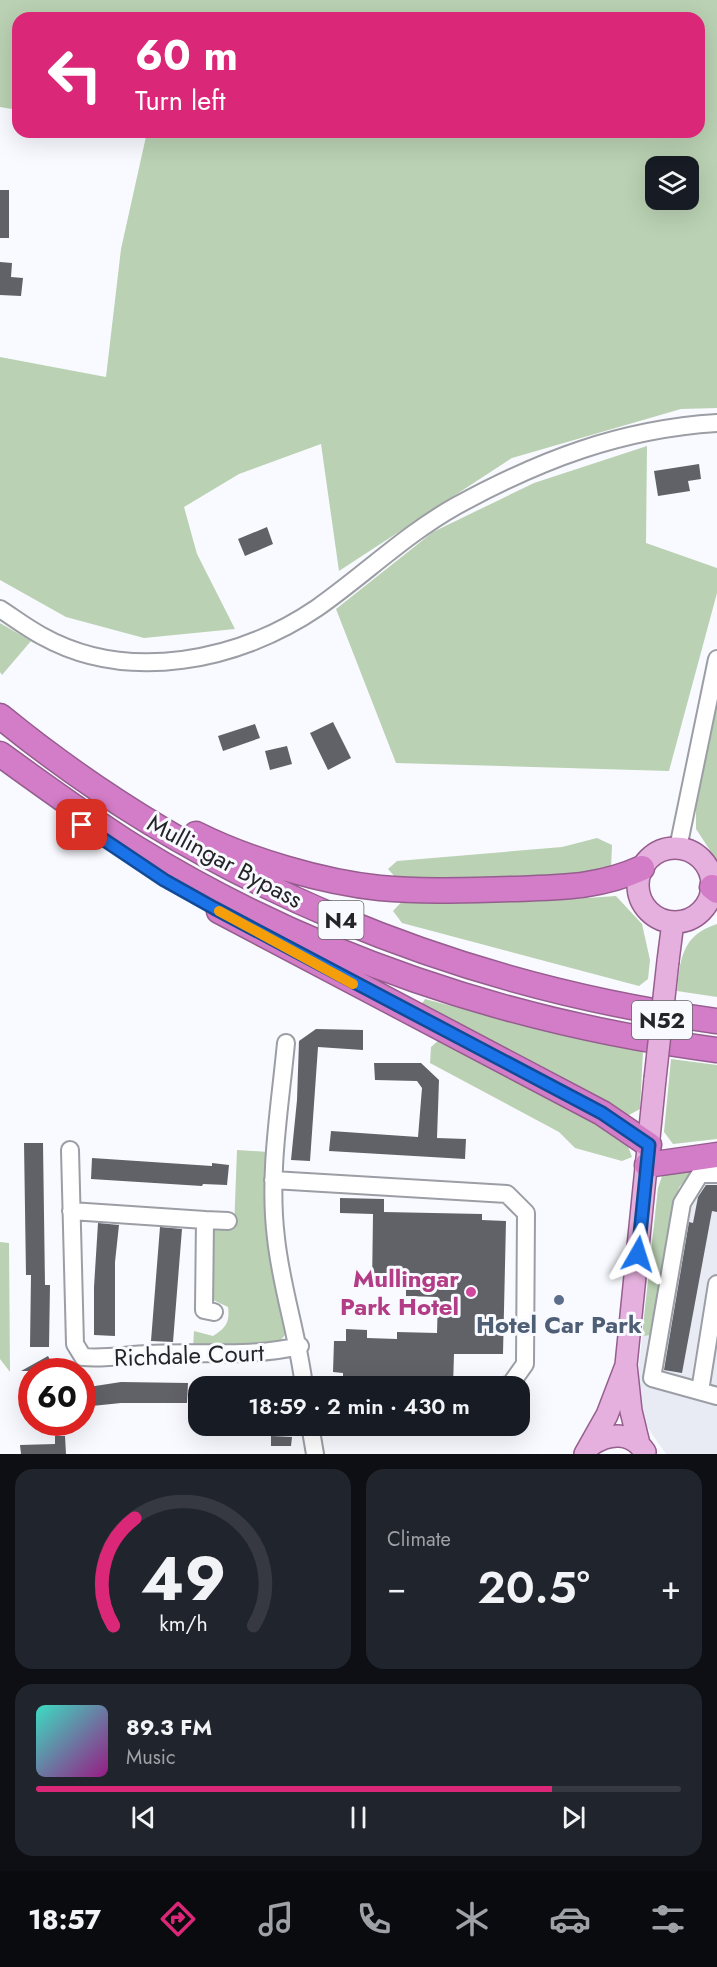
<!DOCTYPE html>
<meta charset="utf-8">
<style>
:root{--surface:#171b24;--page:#20242c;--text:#f1f3f6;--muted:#9ea1a6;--line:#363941;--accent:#db2777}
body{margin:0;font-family:Jost,sans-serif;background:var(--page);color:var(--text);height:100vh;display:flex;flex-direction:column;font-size:22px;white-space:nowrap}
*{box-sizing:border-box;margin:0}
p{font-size:20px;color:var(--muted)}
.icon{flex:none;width:33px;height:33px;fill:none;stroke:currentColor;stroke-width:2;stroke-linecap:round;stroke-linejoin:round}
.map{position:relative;height:1454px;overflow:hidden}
.panel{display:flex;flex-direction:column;gap:15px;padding:15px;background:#0d0f14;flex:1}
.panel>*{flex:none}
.hud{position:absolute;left:12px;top:12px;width:693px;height:126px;border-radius:18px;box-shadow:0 6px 24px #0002;background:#db2777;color:#fff;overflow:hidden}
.controls{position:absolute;left:645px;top:156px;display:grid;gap:12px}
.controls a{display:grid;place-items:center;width:54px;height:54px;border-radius:12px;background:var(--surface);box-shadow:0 6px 24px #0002;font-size:30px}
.speed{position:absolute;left:18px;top:1358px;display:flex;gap:12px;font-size:30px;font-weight:700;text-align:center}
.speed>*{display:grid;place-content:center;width:78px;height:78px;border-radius:50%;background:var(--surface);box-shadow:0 6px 24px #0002;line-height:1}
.speed .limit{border:9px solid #d22;background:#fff;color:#111}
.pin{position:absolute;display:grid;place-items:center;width:51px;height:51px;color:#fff;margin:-26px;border-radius:12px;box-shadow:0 3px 9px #0006}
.me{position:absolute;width:66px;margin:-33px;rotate:6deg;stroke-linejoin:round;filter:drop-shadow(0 0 4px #0008)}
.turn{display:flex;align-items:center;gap:21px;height:126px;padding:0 24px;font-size:27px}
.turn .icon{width:78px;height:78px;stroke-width:2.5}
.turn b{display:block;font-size:42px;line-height:51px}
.big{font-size:45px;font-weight:600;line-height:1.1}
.panel .card{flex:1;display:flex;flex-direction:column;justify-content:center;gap:9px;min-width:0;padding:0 21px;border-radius:18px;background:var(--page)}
.panel .dial{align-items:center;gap:0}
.dial svg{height:156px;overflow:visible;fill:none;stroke:var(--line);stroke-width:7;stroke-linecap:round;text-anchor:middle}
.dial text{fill:var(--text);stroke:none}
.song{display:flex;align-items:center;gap:18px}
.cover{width:72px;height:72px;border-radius:9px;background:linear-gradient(135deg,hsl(170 70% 55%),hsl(310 70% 35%))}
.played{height:6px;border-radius:3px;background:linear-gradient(90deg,var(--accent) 80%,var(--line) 80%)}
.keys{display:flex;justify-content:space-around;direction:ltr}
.heat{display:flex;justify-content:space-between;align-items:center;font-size:33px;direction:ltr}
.panel .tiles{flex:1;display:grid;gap:15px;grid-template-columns:1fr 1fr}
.card:last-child{grid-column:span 2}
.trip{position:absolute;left:188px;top:1376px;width:342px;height:60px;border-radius:18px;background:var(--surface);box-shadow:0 6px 24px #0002;font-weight:600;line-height:60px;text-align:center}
.tabs{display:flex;height:96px;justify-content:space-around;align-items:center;background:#090b0e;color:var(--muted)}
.tabs .icon{width:42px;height:42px}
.tabs .selected{color:var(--accent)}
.tabs b{font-size:27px;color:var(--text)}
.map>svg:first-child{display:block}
.built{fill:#e9ebf4}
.green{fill:#bad1b3;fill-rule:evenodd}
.building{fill:#606268}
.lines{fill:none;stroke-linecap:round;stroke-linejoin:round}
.minor-casing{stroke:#9c9ea5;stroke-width:20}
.major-casing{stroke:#965e8f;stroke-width:24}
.highway-casing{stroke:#965e8f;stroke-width:27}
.minor{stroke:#fff;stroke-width:16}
.major{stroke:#e5b0dd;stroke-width:21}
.highway{stroke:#d37cc7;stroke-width:24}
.major-bridge-casing{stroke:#965e8f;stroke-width:24;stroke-linecap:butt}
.major-bridge{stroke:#e5b0dd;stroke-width:21}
.route-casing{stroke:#114b97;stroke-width:15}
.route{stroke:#1a73e8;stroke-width:10}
.slow{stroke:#f59e0b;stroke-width:10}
.hotel-dot{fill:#d1479c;stroke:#f9faff;stroke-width:2}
.service-dot{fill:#5c6f8a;stroke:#f9faff;stroke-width:2}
.labels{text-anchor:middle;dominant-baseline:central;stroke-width:6;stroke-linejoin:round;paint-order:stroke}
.shield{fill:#f9faff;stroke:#656568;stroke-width:1.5}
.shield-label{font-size:22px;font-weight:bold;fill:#252528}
.street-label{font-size:24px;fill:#252528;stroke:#f9faff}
.hotel-label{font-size:24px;font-weight:bold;fill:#b23c85;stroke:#f9faff;text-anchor:end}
.service-label{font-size:24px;font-weight:bold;fill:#4e5e75;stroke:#f9faff}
</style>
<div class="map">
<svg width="717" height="1454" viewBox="0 0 717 1454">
<rect width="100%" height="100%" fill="#f9faff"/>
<path class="built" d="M717 1162V1454H666L638 1414 636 1394 658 1188Z"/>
<path class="green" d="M0 0H717V408L681 409 512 458 339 571 321 444 239 474 184 507 197 554 235 629 144 638 66 617 0 580V357L106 377 121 249 147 132H699V18H18V110L0 107ZM656 166H688V200H656Z
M647 446 646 543 717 568V593L669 771 396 763 336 609 433 532 534 483Z
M0 623 31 641 2 675 0 672Z
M717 699V861L696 829V804Z
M597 838 612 845 611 869 592 877 396 878 388 869 397 861 562 847Z
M616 896 642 924 650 960 648 979 639 986 402 923 393 911 406 897 558 900Z
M717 924V997L677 991C680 959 682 935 717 924Z
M425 999 528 1026 643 1051 640 1109 629 1115 421 1005Z
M440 1039 624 1135 632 1157 622 1161 575 1148 559 1132 430 1063 431 1047Z
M671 1059 717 1065V1139L673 1144 664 1132Z
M237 1150 268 1152 269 1248 285 1335 280 1341 193 1348 194 1331 213 1336C226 1328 230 1322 228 1307L211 1299 213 1230 234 1229Z
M717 1160 694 1172 679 1187 652 1335 642 1336 658 1188 663 1173Z
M0 1242 9 1243 10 1372 0 1359Z"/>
<path class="building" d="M0 190H9V238H0Z
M0 262 12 263 11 277 23 278 21 296 0 295Z
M699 464 701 479 688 481 690 491 658 496 654 471Z
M267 527 273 544 245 556 238 539Z
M333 722 351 758 328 770 310 733Z
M255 724 260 738 223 751 218 736Z
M287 746 292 764 270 770 265 751Z
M316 1029 363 1030V1050L318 1047 310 1161 291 1160 297 1100 299 1041Z
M374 1063H421L439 1080 437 1138 466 1139 465 1159 329 1151 331 1131 418 1137 422 1088 417 1081 375 1080Z
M24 1143H43L45 1285H50L49 1347H30L31 1275H26Z
M92 1158 212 1166V1163L229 1165 227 1185 203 1184 202 1186 91 1179Z
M706 1185H717V1212L712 1211 682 1373 664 1370 689 1222 693 1223 698 1197Z
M340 1198 384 1199V1212L482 1214V1220L506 1221 503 1354H454L453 1386H388V1383L343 1382V1373L333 1372 334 1341H346V1329L367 1330V1338L397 1339V1332L437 1333 438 1297 406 1296V1289L372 1288 373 1214 340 1213Z
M98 1223 119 1225 115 1262V1336L94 1335V1287Z
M160 1227 182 1229 173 1342 151 1341Z
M48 1356 56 1371H21Z
M121 1382 188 1383 187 1403H121L82 1407V1388Z
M55 1436H65L66 1454H21L20 1445 55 1444Z
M271 1436 292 1437 291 1446H271Z"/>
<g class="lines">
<g class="minor-casing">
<path id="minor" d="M0 609C14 618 27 628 42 636 128 684 239 661 317 608 364 575 406 534 456 506 540 460 621 429 717 423
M678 848 717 659
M286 1043C280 1107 268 1174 276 1238 281 1287 298 1336 304 1386
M70 1150 75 1344 83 1357C105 1359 126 1355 148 1354 200 1351 247 1358 300 1346
M717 1174H700L682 1203 652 1378 717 1396
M273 1180 507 1194 526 1213 525 1364 510 1385 503 1386
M71 1211 205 1220 204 1310 214 1312
M205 1220 228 1221
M700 1391 717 1284
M310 1425 315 1454"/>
</g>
<g class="major-casing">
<path id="major" d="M638 885a37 37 0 1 1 74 0a37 37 0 1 1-74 0Z
M668 961 673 922
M639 1444 631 1411 626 1365 655 1079
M591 1445C610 1432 632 1432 645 1452
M585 1454 607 1415 625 1368"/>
</g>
<g class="highway-casing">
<path id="highway" d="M0 716C204 883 457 986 717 1021
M0 754C44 786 88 818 134 847 310 956 513 1024 717 1050
M196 834C248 860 322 882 380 888 424 892 469 890 513 889 560 887 598 888 642 868
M712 887 717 891
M219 911 602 1113 649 1145
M647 1165 717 1155"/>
</g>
<use href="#minor" class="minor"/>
<use href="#major" class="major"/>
<use href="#highway" class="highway"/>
<g class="major-bridge-casing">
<path id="major-bridge" d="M655 1079 668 961"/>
</g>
<use href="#major-bridge" class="major-bridge"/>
</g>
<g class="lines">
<g class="route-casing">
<path id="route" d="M82 825 164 880 214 908 602 1113 649 1145 638 1254"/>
</g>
<use href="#route" class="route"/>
<path class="slow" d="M219 911 353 984"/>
</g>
<circle class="hotel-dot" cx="471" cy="1292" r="6"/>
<circle class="service-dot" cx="559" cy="1300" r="6"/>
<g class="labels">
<g class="shield">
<rect x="318.5" y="901" width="45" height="38" rx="4.5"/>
<rect x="632" y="1001" width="60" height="38" rx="4.5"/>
</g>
<g class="shield-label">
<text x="341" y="920">N4</text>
<text x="662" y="1020">N52</text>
</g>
<g class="street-label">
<text transform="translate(225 861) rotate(28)">Mullingar Bypass</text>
<text transform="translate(189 1355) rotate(-2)">Richdale Court</text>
</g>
<g class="hotel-label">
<text x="459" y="1278">Mullingar<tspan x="459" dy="28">Park Hotel</tspan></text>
</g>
<g class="service-label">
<text x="559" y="1324">Hotel Car Park</text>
</g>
</g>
</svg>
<div class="controls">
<a><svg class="icon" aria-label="layers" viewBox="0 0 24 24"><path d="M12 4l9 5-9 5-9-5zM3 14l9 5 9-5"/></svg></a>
</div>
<div class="speed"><div class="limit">60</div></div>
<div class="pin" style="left:82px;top:825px;background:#d93025"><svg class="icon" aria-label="arrive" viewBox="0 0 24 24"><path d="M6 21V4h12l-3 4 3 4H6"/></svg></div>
<svg class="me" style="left:638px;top:1254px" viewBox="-20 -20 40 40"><path d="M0-17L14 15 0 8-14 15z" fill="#1a73e8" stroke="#fff" stroke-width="4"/></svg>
<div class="trip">18:59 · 2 min · 430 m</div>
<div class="hud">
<div class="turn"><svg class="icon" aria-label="left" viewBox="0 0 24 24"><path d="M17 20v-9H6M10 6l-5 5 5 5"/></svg><div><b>60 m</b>Turn left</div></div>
</div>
</div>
<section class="panel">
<div class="tiles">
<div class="card dial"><svg viewBox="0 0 100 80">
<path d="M14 69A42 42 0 1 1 86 69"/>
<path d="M14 69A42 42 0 0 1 25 14" stroke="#db2777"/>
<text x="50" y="56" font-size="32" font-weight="700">49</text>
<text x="50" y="72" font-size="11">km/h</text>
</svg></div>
<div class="card"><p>Climate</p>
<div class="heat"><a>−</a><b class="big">20.5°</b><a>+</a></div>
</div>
<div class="card">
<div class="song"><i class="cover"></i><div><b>89.3 FM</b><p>Music</p></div></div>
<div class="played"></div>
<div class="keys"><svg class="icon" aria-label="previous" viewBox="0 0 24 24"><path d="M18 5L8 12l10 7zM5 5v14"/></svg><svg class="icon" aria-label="pause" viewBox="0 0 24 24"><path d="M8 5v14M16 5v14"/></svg><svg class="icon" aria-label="next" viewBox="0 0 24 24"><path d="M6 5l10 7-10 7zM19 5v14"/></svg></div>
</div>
</div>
</section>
<nav class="tabs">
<b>18:57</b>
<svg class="icon selected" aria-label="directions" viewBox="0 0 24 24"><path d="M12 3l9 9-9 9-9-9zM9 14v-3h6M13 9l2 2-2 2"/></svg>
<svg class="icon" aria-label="music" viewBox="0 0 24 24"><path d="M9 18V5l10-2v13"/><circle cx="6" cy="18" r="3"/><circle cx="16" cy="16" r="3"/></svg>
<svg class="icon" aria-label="phone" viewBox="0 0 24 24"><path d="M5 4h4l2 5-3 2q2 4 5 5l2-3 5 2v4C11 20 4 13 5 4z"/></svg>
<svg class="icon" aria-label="climate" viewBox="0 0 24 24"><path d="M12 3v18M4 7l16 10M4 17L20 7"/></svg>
<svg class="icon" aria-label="car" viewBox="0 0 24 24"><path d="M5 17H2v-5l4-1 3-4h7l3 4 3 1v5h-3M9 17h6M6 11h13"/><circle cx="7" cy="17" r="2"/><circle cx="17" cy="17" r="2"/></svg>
<svg class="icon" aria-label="filters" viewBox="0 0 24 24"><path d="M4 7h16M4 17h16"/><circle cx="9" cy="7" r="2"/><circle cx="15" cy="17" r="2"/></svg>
</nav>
